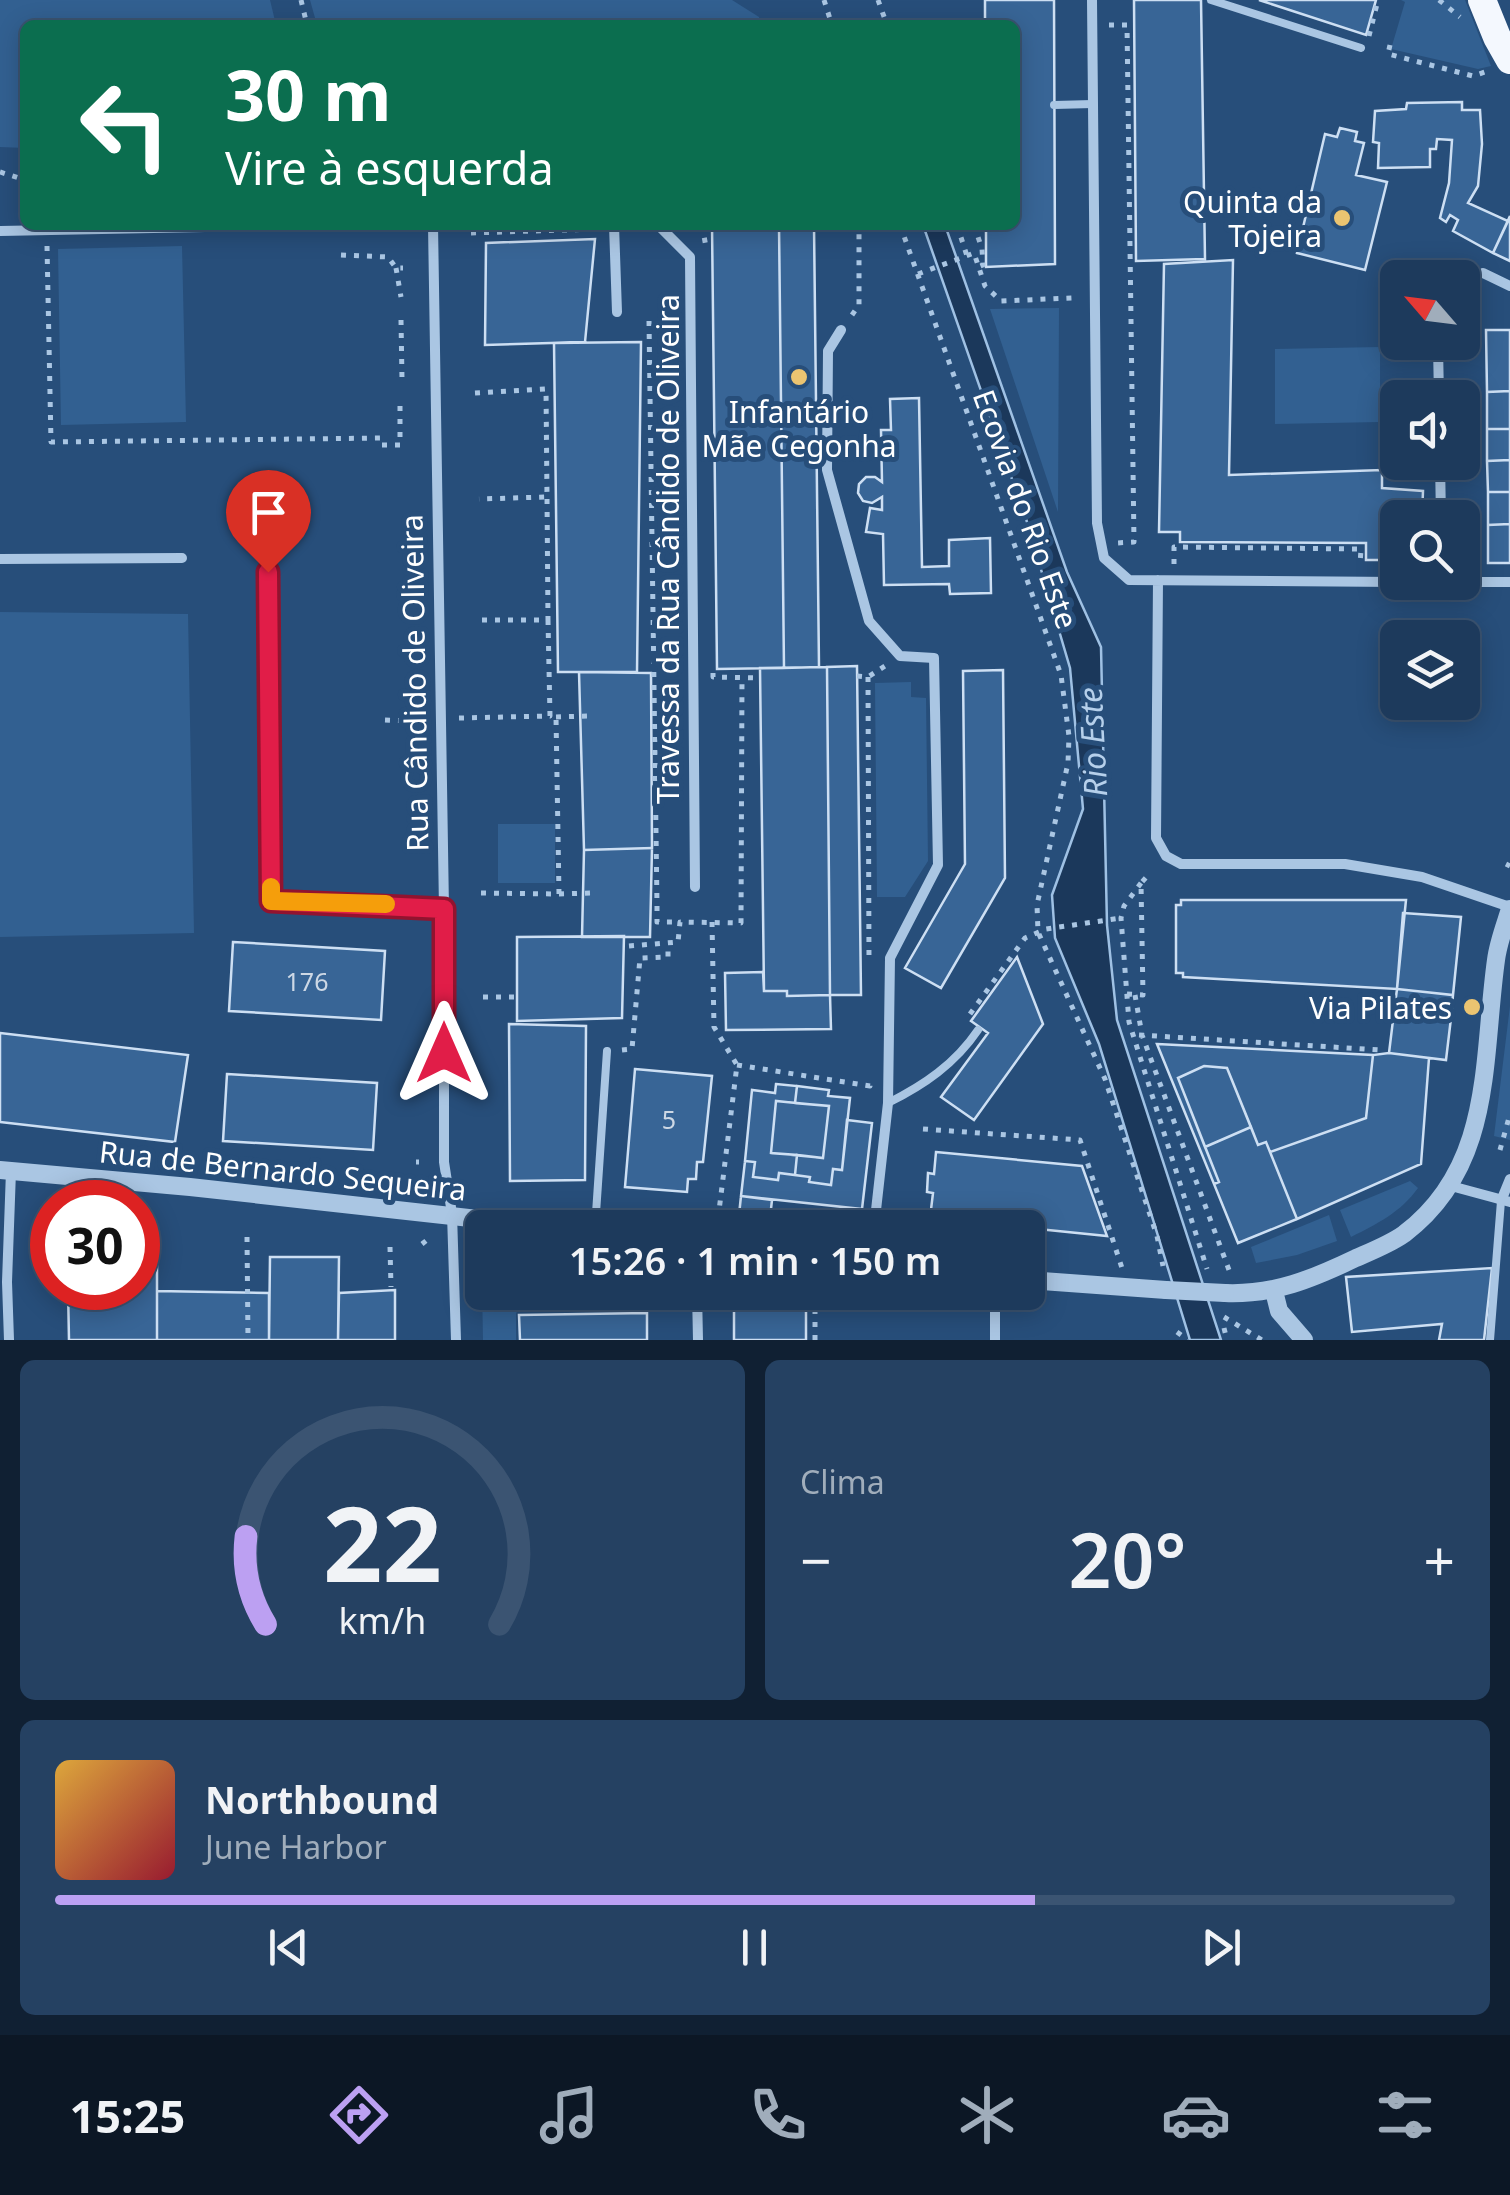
<!DOCTYPE html>
<html lang="pt">
<meta charset="utf-8">
<style>
:root{--surface:#1d3a5c;--page:#254162;--text:#f1f3f6;--muted:#a0adbb;--line:#3b5472;--accent:#bca0f2}
body{margin:0;font-family:"Noto Sans",sans-serif;background:var(--page);color:var(--text);height:100vh;display:flex;flex-direction:column;font-size:38px;white-space:nowrap}
*{box-sizing:border-box;margin:0}
p{font-size:32px;color:var(--muted)}
.icon{flex:none;width:55px;height:55px;fill:none;stroke:currentColor;stroke-width:2;stroke-linecap:round;stroke-linejoin:round}
.map{position:relative;height:1340px;overflow:hidden}
.drawer{display:flex;flex-direction:column;gap:20px;padding:20px;background:#102033;flex:1}
.drawer>*{flex:none}
.top-card{position:absolute;left:20px;top:20px;width:1000px;height:210px;border-radius:15px;box-shadow:0 5px 25px #0003,0 0 0 2px var(--line);background:#0b6e4f;color:#fff;overflow:hidden}
.needle{width:65px;rotate:298deg}
.fabs{position:absolute;left:1380px;top:260px;display:grid;gap:20px}
.fabs a{display:grid;place-items:center;width:100px;height:100px;border-radius:15px;background:var(--surface);box-shadow:0 5px 25px #0003,0 0 0 2px var(--line);font-size:50px}
.speed{position:absolute;left:30px;top:1180px;display:flex;gap:20px;font-size:50px;font-weight:700;text-align:center}
.speed>*{display:grid;place-content:center;width:130px;height:130px;border-radius:50%;background:var(--surface);box-shadow:0 5px 25px #0003,0 0 0 2px var(--line);line-height:1}
.speed .limit{border:15px solid #d22;background:#fff;color:#111}
.pin{position:absolute;display:grid;place-items:center;width:85px;height:85px;color:#fff;margin:-102px -42px;border-radius:50% 50% 50% 0;rotate:-45deg;box-shadow:0 0 10px #0007}
.pin .icon{rotate:45deg}
.me{position:absolute;width:110px;margin:-55px;rotate:0deg;stroke-linejoin:round;filter:drop-shadow(0 0 8px #0008)}
.turn{display:flex;align-items:center;gap:35px;height:210px;padding:0 40px;font-size:45px}
.turn .icon{width:130px;height:130px;stroke-width:2.5}
.turn b{display:block;font-size:70px;line-height:85px}
.big{font-size:75px;font-weight:600;line-height:1.1}
.drawer .card{flex:1;display:flex;flex-direction:column;justify-content:center;gap:15px;min-width:0;padding:0 35px;border-radius:15px;background:var(--page)}
.drawer .dial{align-items:center;gap:0}
.dial svg{height:260px;overflow:visible;fill:none;stroke:var(--line);stroke-width:7;stroke-linecap:round;text-anchor:middle}
.dial text{fill:var(--text);stroke:none}
.song{display:flex;align-items:center;gap:30px}
.cover{width:120px;height:120px;border-radius:15px;background:linear-gradient(135deg,hsl(40 70% 55%),hsl(350 70% 35%))}
.played{height:10px;border-radius:5px;background:linear-gradient(90deg,var(--accent) 70%,var(--line) 70%)}
.keys{display:flex;justify-content:space-around;direction:ltr}
.heat{display:flex;justify-content:space-between;align-items:center;font-size:55px;direction:ltr}
.drawer .tiles{flex:1;display:grid;gap:20px;grid-template-columns:1fr 1fr}
.card:last-child{grid-column:span 2}
.trip{position:absolute;left:465px;top:1210px;width:580px;height:100px;border-radius:15px;background:var(--surface);box-shadow:0 5px 25px #0003,0 0 0 2px var(--line);font-weight:600;line-height:100px;text-align:center}
.tab-bar{display:flex;height:160px;justify-content:space-around;align-items:center;background:#0c1725;color:var(--muted)}
.tab-bar .icon{width:70px;height:70px}
.tab-bar .active{color:var(--accent)}
.tab-bar b{font-size:45px;color:var(--text)}
.map>svg:first-child{display:block}
.green{fill:#326091}
.water{fill:#1b385b;stroke:#9fc1e4;stroke-width:2.5}
.building{fill:#386596;stroke:#cddff3;stroke-width:2.5}
.lines{fill:none;stroke-linecap:round;stroke-linejoin:round}
.path{stroke:#aac6e3;stroke-width:5;stroke-dasharray:5 8;stroke-linecap:butt}
.service{stroke:#aac6e3;stroke-width:8}
.minor{stroke:#aac6e3;stroke-width:10}
.tertiary{stroke:#aac6e3;stroke-width:18}
.trunk{stroke:#f4f8fe;stroke-width:28}
.tertiary-bridge{stroke:#aac6e3;stroke-width:18}
.route-casing{stroke:#92132f;stroke-width:25}
.route{stroke:#e11d48;stroke-width:18}
.slow{stroke:#f59e0b;stroke-width:18}
.poi-dot{fill:#ebc471;stroke:#274e7a;stroke-width:4}
.labels{text-anchor:middle;dominant-baseline:central;stroke-width:10;stroke-linejoin:round;paint-order:stroke}
.number-label{font-size:25px;fill:#cdd8e5}
.poi-label{font-size:30px;fill:#fff;stroke:#274e7a;text-anchor:end}
.street-label{font-size:30px;fill:#fff;stroke:#274e7a}
.water-label{font-size:32px;font-style:italic;fill:#b6d0eb;stroke:#274e7a}
</style>
<div class="map">
<svg width="1510" height="1340" viewBox="0 0 1510 1340">
<rect width="100%" height="100%" fill="#274e7a"/>
<path class="green" d="M0 0H270L276 25H25V148L0 147Z
M310 0H732L759 17 760 25H317Z
M1401 0H1465L1491 66 1478 69 1391 49 1405 2Z
M182 246 186 422 61 425 58 249Z
M1059 308 1058 512 990 309Z
M1380 347V422L1275 424V349Z
M0 612 188 614 194 933 0 937Z
M911 682V697L926 698 928 861 905 897H877L875 683Z
M498 824H555V883H498Z
M1510 1006V1140L1494 1136Z
M1410 1181 1418 1188C1401 1212 1377 1224 1351 1237L1340 1210Z
M1329 1215 1337 1241 1297 1255 1256 1263 1251 1247Z
M482 1286V1292L523 1293 516 1314V1340H483Z"/>
<path class="water" d="M923 225H945L1067 572 1101 647 1107 925 1117 1020 1221 1340H1190L1099 1044 1055 938 1052 895 1083 809 1070 668 1027 522Z"/>
<path class="building" d="M985 0H1054L1055 264 986 267V225H1015V25H985Z
M1134 0H1201L1205 259 1136 261Z
M1259 0H1376L1366 35Z
M1462 102V110H1480L1482 144 1478 186 1468 203 1508 221 1493 253 1453 231 1458 220 1450 215 1446 222 1440 218 1449 183 1452 140 1437 139 1436 149H1430V167L1378 168 1379 143 1373 142 1375 111 1406 109 1407 103Z
M1340 128 1357 132 1355 141 1364 143 1356 175 1387 182 1365 270 1297 253 1325 134 1337 137Z
M1510 216V261L1493 253Z
M712 225H779L784 668 717 669Z
M779 225H814L819 667 784 668Z
M595 239 585 342 485 345 486 243Z
M1233 260 1229 475 1382 470V488L1423 491 1422 518H1398V560H1366V543L1180 542V532H1159L1164 264Z
M1486 330H1510V391L1487 392Z
M641 342 637 672H558L554 343Z
M1510 391V429H1487V392Z
M919 398 922 567 949 566V540L990 538 991 593 950 594 949 584 884 585 883 534 866 532 870 508 882 510V497L872 503 863 501 858 493 859 484 866 477H875L882 482 881 430H891L890 399Z
M1487 429H1510V460L1487 461Z
M1510 460V492H1488L1487 461Z
M1488 492H1510V524L1488 525Z
M1510 524V563H1488V525Z
M857 666 861 995H830L827 667Z
M827 667 830 995 787 996V991H764L760 668Z
M1003 670 1005 878 941 988 905 968 965 864 963 671Z
M579 672 651 673 652 848 584 850Z
M652 848 650 937H582L584 850Z
M1181 900H1406L1397 989 1183 977V973H1176V905H1181Z
M1403 913 1461 917 1453 995 1397 989Z
M624 936 622 1018 517 1021V937Z
M233 942 385 951 381 1020 229 1011Z
M1017 957 1043 1024 974 1120 941 1097 988 1033 971 1021Z
M763 972 764 991H787V996L830 995 831 1029 726 1030 725 973Z
M1397 989 1453 995 1451 1018 1394 1012Z
M1394 1012 1451 1018 1446 1060 1389 1053Z
M509 1024 586 1026 585 1180 510 1181Z
M0 1033 188 1055 175 1142 0 1122Z
M1157 1044 1373 1055 1366 1118 1270 1152 1266 1142 1258 1145 1227 1068 1204 1066 1178 1078 1219 1182 1214 1184Z
M1389 1053 1429 1058 1421 1164 1297 1219 1270 1152 1366 1118 1373 1055Z
M1204 1066 1227 1068 1251 1127 1205 1147 1178 1078Z
M635 1069 712 1076 703 1162H697L696 1179H688L687 1192 625 1187Z
M227 1074 377 1083 373 1150 223 1141Z
M776 1084 797 1086 795 1103 776 1101 771 1153 797 1155 795 1175 779 1173 778 1180 753 1177 755 1162 745 1161 752 1090 775 1093Z
M797 1086 829 1090 828 1096 850 1098 842 1170 833 1169 831 1185 809 1182 810 1177 795 1175 797 1155 823 1158 829 1106 795 1103Z
M776 1101 829 1106 823 1158 771 1153Z
M847 1120 872 1123 862 1209 741 1196 745 1161 755 1162 753 1177 778 1180 779 1173 810 1177 809 1182 831 1185 833 1169 842 1170Z
M1251 1127 1258 1145 1266 1142 1297 1219 1238 1243 1214 1184 1219 1182 1205 1147Z
M936 1152 1082 1166 1107 1236 930 1218 933 1193 927 1192 928 1173 934 1174Z
M741 1196 772 1200 770 1218 739 1215Z
M138 1236H157V1340H69L68 1288H138Z
M270 1257H339L338 1340H269Z
M1492 1268 1484 1340H1439L1442 1324 1352 1332 1346 1277Z
M395 1290V1340H338L339 1293Z
M157 1291 269 1293V1340H157Z
M806 1299V1340H734V1300Z
M647 1313V1340H520L519 1315Z"/>
<g class="lines">
<path class="path" d="M301 0 307 25
M824 0 832 25
M878 0 887 25
M1439 0 1460 17
M1109 25H1127L1134 542 1116 543
M1369 36 1378 0
M1390 45 1388 54 1473 76 1485 72
M0 172 25 180
M702 225 706 247
M900 225 1061 675 1069 736 1068 763 1037 905 1038 932 1105 1079 1157 1236 1163 1266
M957 225 967 256
M974 225 982 249 983 265 978 267
M471 233 597 229
M47 246 51 442 381 438
M341 255 388 257 396 268H403
M396 268 401 297
M918 274 974 253 985 286 1001 301 1072 298
M852 315 859 305V225
M671 317V321H649L657 905V922H680
M401 320 402 379
M475 393 546 389 547 497 479 499
M1391 441V454H1398
M382 445H400V400
M1174 564V547L1361 549 1360 565
M482 620H548L547 497
M713 673V677L761 678
M857 676 868 677 885 666
M868 677 869 962
M556 717 588 716
M459 718 550 716 548 620
M385 720 411 721
M1506 864 1510 866
M1141 883 1124 906 1121 918 1129 1022 1207 1269
M481 893 559 894 556 717 550 716
M559 894 591 893
M712 922 714 1027 737 1065 718 1219
M629 946 678 942 680 922 741 923 742 678
M1127 994 1143 995 1141 883 1150 873
M1135 995 1142 1035 1229 1270
M483 997H517
M970 1014 1025 938 1046 929 1121 918
M1139 1035 1380 1050
M622 1050 632 1049 640 958 668 957V944
M737 1065 870 1086V1083
M923 1129 1080 1140 1122 1268
M1500 1150 1510 1114
M416 1162H419
M150 1236V1227
M247 1237 248 1340
M422 1244 427 1240
M390 1247 391 1287
M480 1248 482 1251
M898 1304 899 1298
M1224 1317 1262 1340
M1224 1328 1227 1340
M1177 1332 1188 1340
M815 1340V1296"/>
<path class="service" d="M1211 0 1361 48
M1054 105 1093 104
M268 572 271 901 444 909
M888 1103C924 1085 955 1064 978 1030
M595 1228 607 1051
M1490 1340 1501 1201"/>
<path class="minor" d="M1092 0 1097 523 1104 558 1129 580 1398 582
M433 225 444 909V1162L452 1214 456 1340
M614 225 617 312
M658 225 690 257 695 887
M0 231 313 225
M1483 273 1510 286
M841 330 828 351 827 470 869 621 900 656 934 658 938 865 890 958 888 1103 874 1228
M1438 346 1439 398
M1440 462 1441 518
M0 559 182 558
M1158 580 1156 838 1166 856 1181 864H1345L1422 877 1510 907
M1462 582H1510
M1451 1186 1510 1202
M1501 1201 1510 1179
M697 1292 698 1340
M995 1292V1340
M9 1340 7 1282 11 1171"/>
<path class="tertiary" d="M0 1170 190 1187 560 1228
M1028 1280 1166 1290
M1274 1291 1279 1311 1304 1340
M1225 1293C1274 1295 1312 1279 1356 1258 1372 1251 1390 1244 1404 1234 1494 1166 1482 1060 1496 960 1498 943 1505 925 1510 909"/>
<path class="trunk" d="M1482 0 1497 37 1510 60"/>
<path class="tertiary-bridge" d="M1166 1290 1225 1293"/>
</g>
<g class="lines">
<g class="route-casing">
<path id="route" d="M268 572 271 901 444 909V1053"/>
</g>
<use href="#route" class="route"/>
<path class="slow" d="M271 887V901L386 904"/>
</g>
<g class="poi-dot">
<circle cx="1342" cy="218" r="10"/>
<circle cx="799" cy="377" r="10"/>
<circle cx="1472" cy="1007" r="10"/>
</g>
<g class="labels">
<g class="number-label">
<text x="307" y="981">176</text>
<text x="669" y="1119">5</text>
</g>
<g class="poi-label">
<text x="1322" y="201">Quinta da<tspan x="1322" dy="34">Tojeira</tspan></text>
<text x="799" y="411" text-anchor="middle">Infantário<tspan x="799" dy="34">Mãe Cegonha</tspan></text>
<text x="1452" y="1007">Via Pilates</text>
</g>
<g class="street-label">
<text transform="translate(1026 509) rotate(70)">Ecovia do Rio Este</text>
<text transform="translate(667 549) rotate(-90)">Travessa da Rua Cândido de Oliveira</text>
<text transform="translate(414 683) rotate(-91)">Rua Cândido de Oliveira</text>
<text transform="translate(283 1170) rotate(6)">Rua de Bernardo Sequeira</text>
</g>
<g class="water-label">
<text transform="translate(1092 742) rotate(-93)">Rio Este</text>
</g>
</g>
</svg>
<div class="fabs">
<a><svg class="needle" viewBox="-14 -14 28 28"><path d="M0-13l5 13h-10z" fill="#e53935"/><path d="M0 13l5-13h-10z" fill="#a0adbb"/></svg></a>
<a><svg class="icon" aria-label="sound" viewBox="0 0 24 24"><path d="M4 9h4l5-4v14l-5-4H4zM17 9q2 3 0 6"/></svg></a>
<a><svg class="icon" aria-label="search" viewBox="0 0 24 24"><circle cx="10" cy="10" r="6"/><path d="M15 15l6 6"/></svg></a>
<a><svg class="icon" aria-label="layers" viewBox="0 0 24 24"><path d="M12 4l9 5-9 5-9-5zM3 14l9 5 9-5"/></svg></a>
</div>
<div class="speed"><div class="limit">30</div></div>
<div class="pin" style="left:268px;top:572px;background:#d93025"><svg class="icon" aria-label="arrive" viewBox="0 0 24 24"><path d="M6 21V4h12l-3 4 3 4H6"/></svg></div>
<svg class="me" style="left:444px;top:1053px" viewBox="-20 -20 40 40"><path d="M0-17L14 15 0 8-14 15z" fill="#e11d48" stroke="#fff" stroke-width="4"/></svg>
<div class="trip">15:26 · 1 min · 150 m</div>
<div class="top-card">
<div class="turn"><svg class="icon" aria-label="left" viewBox="0 0 24 24"><path d="M17 20v-9H6M10 6l-5 5 5 5"/></svg><div><b>30 m</b>Vire à esquerda</div></div>
</div>
</div>
<section class="drawer">
<div class="tiles">
<div class="card dial"><svg viewBox="0 0 100 80">
<path d="M14 69A42 42 0 1 1 86 69"/>
<path d="M14 69A42 42 0 0 1 8 42" stroke="#bca0f2"/>
<text x="50" y="56" font-size="32" font-weight="700">22</text>
<text x="50" y="72" font-size="11">km/h</text>
</svg></div>
<div class="card"><p>Clima</p>
<div class="heat"><a>−</a><b class="big">20°</b><a>+</a></div>
</div>
<div class="card">
<div class="song"><i class="cover"></i><div><b>Northbound</b><p>June Harbor</p></div></div>
<div class="played"></div>
<div class="keys"><svg class="icon" aria-label="previous" viewBox="0 0 24 24"><path d="M18 5L8 12l10 7zM5 5v14"/></svg><svg class="icon" aria-label="pause" viewBox="0 0 24 24"><path d="M8 5v14M16 5v14"/></svg><svg class="icon" aria-label="next" viewBox="0 0 24 24"><path d="M6 5l10 7-10 7zM19 5v14"/></svg></div>
</div>
</div>
</section>
<nav class="tab-bar">
<b>15:25</b>
<svg class="icon active" aria-label="directions" viewBox="0 0 24 24"><path d="M12 3l9 9-9 9-9-9zM9 14v-3h6M13 9l2 2-2 2"/></svg>
<svg class="icon" aria-label="music" viewBox="0 0 24 24"><path d="M9 18V5l10-2v13"/><circle cx="6" cy="18" r="3"/><circle cx="16" cy="16" r="3"/></svg>
<svg class="icon" aria-label="phone" viewBox="0 0 24 24"><path d="M5 4h4l2 5-3 2q2 4 5 5l2-3 5 2v4C11 20 4 13 5 4z"/></svg>
<svg class="icon" aria-label="climate" viewBox="0 0 24 24"><path d="M12 3v18M4 7l16 10M4 17L20 7"/></svg>
<svg class="icon" aria-label="car" viewBox="0 0 24 24"><path d="M5 17H2v-5l4-1 3-4h7l3 4 3 1v5h-3M9 17h6M6 11h13"/><circle cx="7" cy="17" r="2"/><circle cx="17" cy="17" r="2"/></svg>
<svg class="icon" aria-label="filters" viewBox="0 0 24 24"><path d="M4 7h16M4 17h16"/><circle cx="9" cy="7" r="2"/><circle cx="15" cy="17" r="2"/></svg>
</nav>
